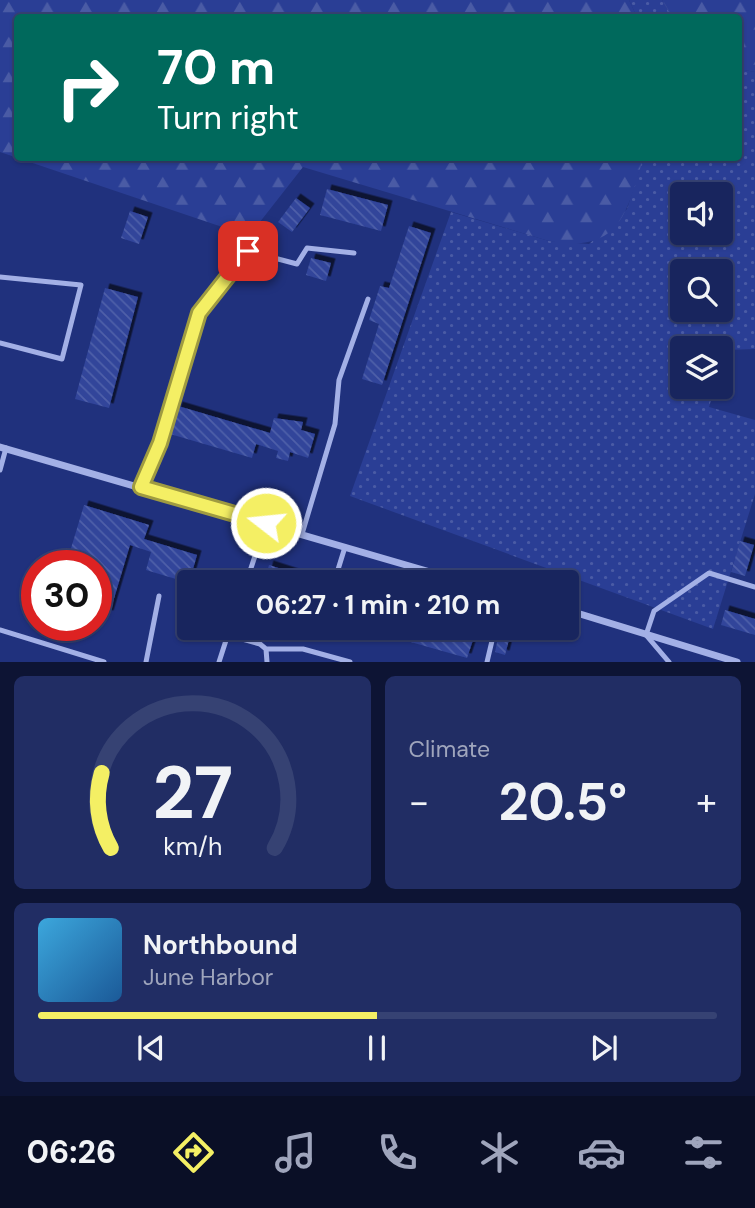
<!DOCTYPE html>
<meta charset="utf-8">
<style>
:root{--surface:#18255e;--page:#212d64;--text:#f1f3f6;--muted:#9fa5bc;--line:#364273;--accent:#f4ef64}
body{margin:0;font-family:"DM Sans",sans-serif;background:var(--page);color:var(--text);height:100vh;display:flex;flex-direction:column;font-size:26px;white-space:nowrap}
*{box-sizing:border-box;margin:0}
p{font-size:23px;color:var(--muted)}
.icon{flex:none;width:38px;height:38px;fill:none;stroke:currentColor;stroke-width:2;stroke-linecap:round;stroke-linejoin:round}
.map{position:relative;height:662px;overflow:hidden}
.details{display:flex;flex-direction:column;gap:14px;padding:14px;background:#0d1434;flex:1}
.details>*{flex:none}
.banner{position:absolute;left:14px;top:14px;width:728px;height:147px;border-radius:7px;box-shadow:0 2px 5px #0004,0 0 0 2px var(--line);background:#00695c;color:#fff;overflow:hidden}
.controls{position:absolute;left:670px;top:182px;display:grid;gap:14px}
.controls a{display:grid;place-items:center;width:63px;height:63px;border-radius:7px;background:var(--surface);box-shadow:0 2px 5px #0004,0 0 0 2px var(--line);font-size:35px}
.speed{position:absolute;left:21px;top:550px;display:flex;gap:14px;font-size:35px;font-weight:700;text-align:center}
.speed>*{display:grid;place-content:center;width:91px;height:91px;border-radius:50%;background:var(--surface);box-shadow:0 2px 5px #0004,0 0 0 2px var(--line);line-height:1}
.speed .limit{border:10px solid #d22;background:#fff;color:#111}
.pin{position:absolute;display:grid;place-items:center;width:60px;height:60px;color:#fff;margin:-30px;border-radius:14px;box-shadow:0 4px 10px #0006}
.me{position:absolute;width:77px;margin:-38px;rotate:286deg;stroke-linejoin:round;filter:drop-shadow(0 0 5px #0008)}
.turn{display:flex;align-items:center;gap:24px;height:147px;padding:0 28px;font-size:32px}
.turn .icon{width:91px;height:91px;stroke-width:2.5}
.turn b{display:block;font-size:49px;line-height:60px}
.big{font-size:52px;font-weight:700;line-height:1.1}
.details .tile{flex:1;display:flex;flex-direction:column;justify-content:center;gap:10px;min-width:0;padding:0 24px;border-radius:10px;background:var(--page)}
.details .dial{align-items:center;gap:0}
.dial svg{height:182px;overflow:visible;fill:none;stroke:var(--line);stroke-width:7;stroke-linecap:round;text-anchor:middle}
.dial text{fill:var(--text);stroke:none}
.song{display:flex;align-items:center;gap:21px}
.cover{width:84px;height:84px;border-radius:10px;background:linear-gradient(135deg,hsl(200 70% 55%),hsl(210 70% 35%))}
.played{height:7px;border-radius:4px;background:linear-gradient(90deg,var(--accent) 50%,var(--line) 50%)}
.keys{display:flex;justify-content:space-around;direction:ltr}
.heat{display:flex;justify-content:space-between;align-items:center;font-size:38px;direction:ltr}
.details .tiles{flex:1;display:grid;gap:14px;grid-template-columns:1fr 1fr}
.tile:last-child{grid-column:span 2}
.trip{position:absolute;left:177px;top:570px;width:402px;height:70px;border-radius:7px;background:var(--surface);box-shadow:0 2px 5px #0004,0 0 0 2px var(--line);font-weight:700;line-height:70px;text-align:center}
.tabs{display:flex;height:112px;justify-content:space-around;align-items:center;background:#0a0f26;color:var(--muted)}
.tabs .icon{width:49px;height:49px}
.tabs .current{color:var(--accent)}
.tabs b{font-size:32px;color:var(--text)}
.map>svg:first-child{display:block}
.grass{fill:url(#grass-dots);fill-rule:evenodd}
.forest{fill:url(#forest-firs)}
.building{fill:url(#building-back-hatch);filter:url(#shadow)}
.lines{fill:none;stroke-linecap:round;stroke-linejoin:round}
.service{stroke:#a3b0e6;stroke-width:5}
.minor{stroke:#a3b0e6;stroke-width:7}
.route-casing{stroke:#9f9b41;stroke-width:18}
.route{stroke:#f4ef64;stroke-width:12}
</style>
<div class="map">
<svg width="755" height="662" viewBox="0 0 755 662">
<defs>
<pattern id="grass-dots" width="8" height="8" patternUnits="userSpaceOnUse" patternTransform="scale(1.75)"><rect width="8" height="8" fill="#2a3e95"/><path d="M2 2h.1M6 6h.1" fill="none" stroke="#4a5ba5" stroke-width="1.8" stroke-linecap="round"/></pattern>
<pattern id="forest-firs" width="22" height="20" patternUnits="userSpaceOnUse" patternTransform="scale(1.75)"><rect width="22" height="20" fill="#2a3e95"/><path d="M5 1l3.5 6h-7zM16 11l3.5 6h-7z" fill="#4a5ba5"/></pattern>
<pattern id="building-back-hatch" width="6" height="6" patternUnits="userSpaceOnUse" patternTransform="scale(1.75)"><rect width="6" height="6" fill="#30449a"/><path d="M-1 5l2 2M0 0l6 6M5-1l2 2" fill="none" stroke="#4f60a9"/></pattern>
<filter id="shadow"><feDropShadow dx="4.5" dy="-4.5" stdDeviation="0" flood-color="#0009"/></filter>
</defs>
<rect width="100%" height="100%" fill="#20317d"/>
<path class="grass" d="M629 0H662L672 17H637Z
M739 69 755 72V349L726 350 721 366V348H682V387H715L709 407 755 420V494L713 629 350 496 451 212 549 241 589 244 627 209 643 158H738ZM682 194H721V233H682ZM682 271H721V310H682Z"/>
<path class="forest" d="M0 0H629L637 17 18 18V158H643C627 215 618 254 549 241L303 167 249 236 0 152Z
M662 0H755V72L739 69 738 18 672 17Z"/>
<path class="building" d="M327 189 388 205 381 231 320 215Z
M296 198 310 208 292 232 278 222Z
M130 211 148 217 139 244 121 238Z
M409 226 431 233 382 385 362 379 379 324 369 320 380 286 389 288Z
M311 258 331 263 326 281 306 275Z
M105 288 138 297 109 408 75 399Z
M178 406 270 433 274 418 303 422 301 430 315 434 308 458 290 452 288 461 276 458 278 451 256 444 252 458 170 434Z
M84 505 149 525 144 539 197 555 189 583 146 570 151 552 130 545 109 615 96 611V565H66Z
M740 541 754 545 745 576 731 572Z
M269 565 319 581V583H264Z
M725 610 755 619V635L721 625Z
M373 628H444L474 637 467 658 372 631Z
M500 628H512L505 655 495 652Z"/>
<g class="lines">
<path class="service" d="M0 277 81 285 62 359 0 343
M0 470 6 448
M141 487 160 443 199 313 248 251 297 264 307 248 354 253
M302 534 335 424 339 380 368 299
M246 583 266 523
M329 583 336 576 345 547
M0 630 104 662
M228 635 260 644 266 649 267 662
M266 649H303L350 662
M146 662 159 596
M219 662 230 628
M487 662 495 628
M669 662 646 635 654 611 709 573 755 587"/>
<path class="minor" d="M0 447 468 583
M567 610 737 662"/>
</g>
<g class="lines">
<g class="route-casing">
<path id="route" d="M248 251 199 313 160 443 141 487 266 523"/>
</g>
<use href="#route" class="route"/>
</g>
</svg>
<div class="controls">
<a><svg class="icon" aria-label="sound" viewBox="0 0 24 24"><path d="M4 9h4l5-4v14l-5-4H4zM17 9q2 3 0 6"/></svg></a>
<a><svg class="icon" aria-label="search" viewBox="0 0 24 24"><circle cx="10" cy="10" r="6"/><path d="M15 15l6 6"/></svg></a>
<a><svg class="icon" aria-label="layers" viewBox="0 0 24 24"><path d="M12 4l9 5-9 5-9-5zM3 14l9 5 9-5"/></svg></a>
</div>
<div class="speed"><div class="limit">30</div></div>
<div class="pin" style="left:248px;top:251px;background:#d93025"><svg class="icon" aria-label="arrive" viewBox="0 0 24 24"><path d="M6 21V4h12l-3 4 3 4H6"/></svg></div>
<svg class="me" style="left:266px;top:523px" viewBox="-20 -20 40 40"><circle r="17" fill="#f4ef64" stroke="#fff" stroke-width="3"/><path d="M0-11L8 9 0 5-8 9z" fill="#fff"/></svg>
<div class="trip">06:27 · 1 min · 210 m</div>
<div class="banner">
<div class="turn"><svg class="icon" aria-label="right" viewBox="0 0 24 24"><path d="M7 20v-9h11M14 6l5 5-5 5"/></svg><div><b>70 m</b>Turn right</div></div>
</div>
</div>
<section class="details">
<div class="tiles">
<div class="tile dial"><svg viewBox="0 0 100 80">
<path d="M14 69A42 42 0 1 1 86 69"/>
<path d="M14 69A42 42 0 0 1 10 36" stroke="#f4ef64"/>
<text x="50" y="56" font-size="32" font-weight="700">27</text>
<text x="50" y="72" font-size="11">km/h</text>
</svg></div>
<div class="tile"><p>Climate</p>
<div class="heat"><a>−</a><b class="big">20.5°</b><a>+</a></div>
</div>
<div class="tile">
<div class="song"><i class="cover"></i><div><b>Northbound</b><p>June Harbor</p></div></div>
<div class="played"></div>
<div class="keys"><svg class="icon" aria-label="previous" viewBox="0 0 24 24"><path d="M18 5L8 12l10 7zM5 5v14"/></svg><svg class="icon" aria-label="pause" viewBox="0 0 24 24"><path d="M8 5v14M16 5v14"/></svg><svg class="icon" aria-label="next" viewBox="0 0 24 24"><path d="M6 5l10 7-10 7zM19 5v14"/></svg></div>
</div>
</div>
</section>
<nav class="tabs">
<b>06:26</b>
<svg class="icon current" aria-label="directions" viewBox="0 0 24 24"><path d="M12 3l9 9-9 9-9-9zM9 14v-3h6M13 9l2 2-2 2"/></svg>
<svg class="icon" aria-label="music" viewBox="0 0 24 24"><path d="M9 18V5l10-2v13"/><circle cx="6" cy="18" r="3"/><circle cx="16" cy="16" r="3"/></svg>
<svg class="icon" aria-label="phone" viewBox="0 0 24 24"><path d="M5 4h4l2 5-3 2q2 4 5 5l2-3 5 2v4C11 20 4 13 5 4z"/></svg>
<svg class="icon" aria-label="climate" viewBox="0 0 24 24"><path d="M12 3v18M4 7l16 10M4 17L20 7"/></svg>
<svg class="icon" aria-label="car" viewBox="0 0 24 24"><path d="M5 17H2v-5l4-1 3-4h7l3 4 3 1v5h-3M9 17h6M6 11h13"/><circle cx="7" cy="17" r="2"/><circle cx="17" cy="17" r="2"/></svg>
<svg class="icon" aria-label="filters" viewBox="0 0 24 24"><path d="M4 7h16M4 17h16"/><circle cx="9" cy="7" r="2"/><circle cx="15" cy="17" r="2"/></svg>
</nav>
